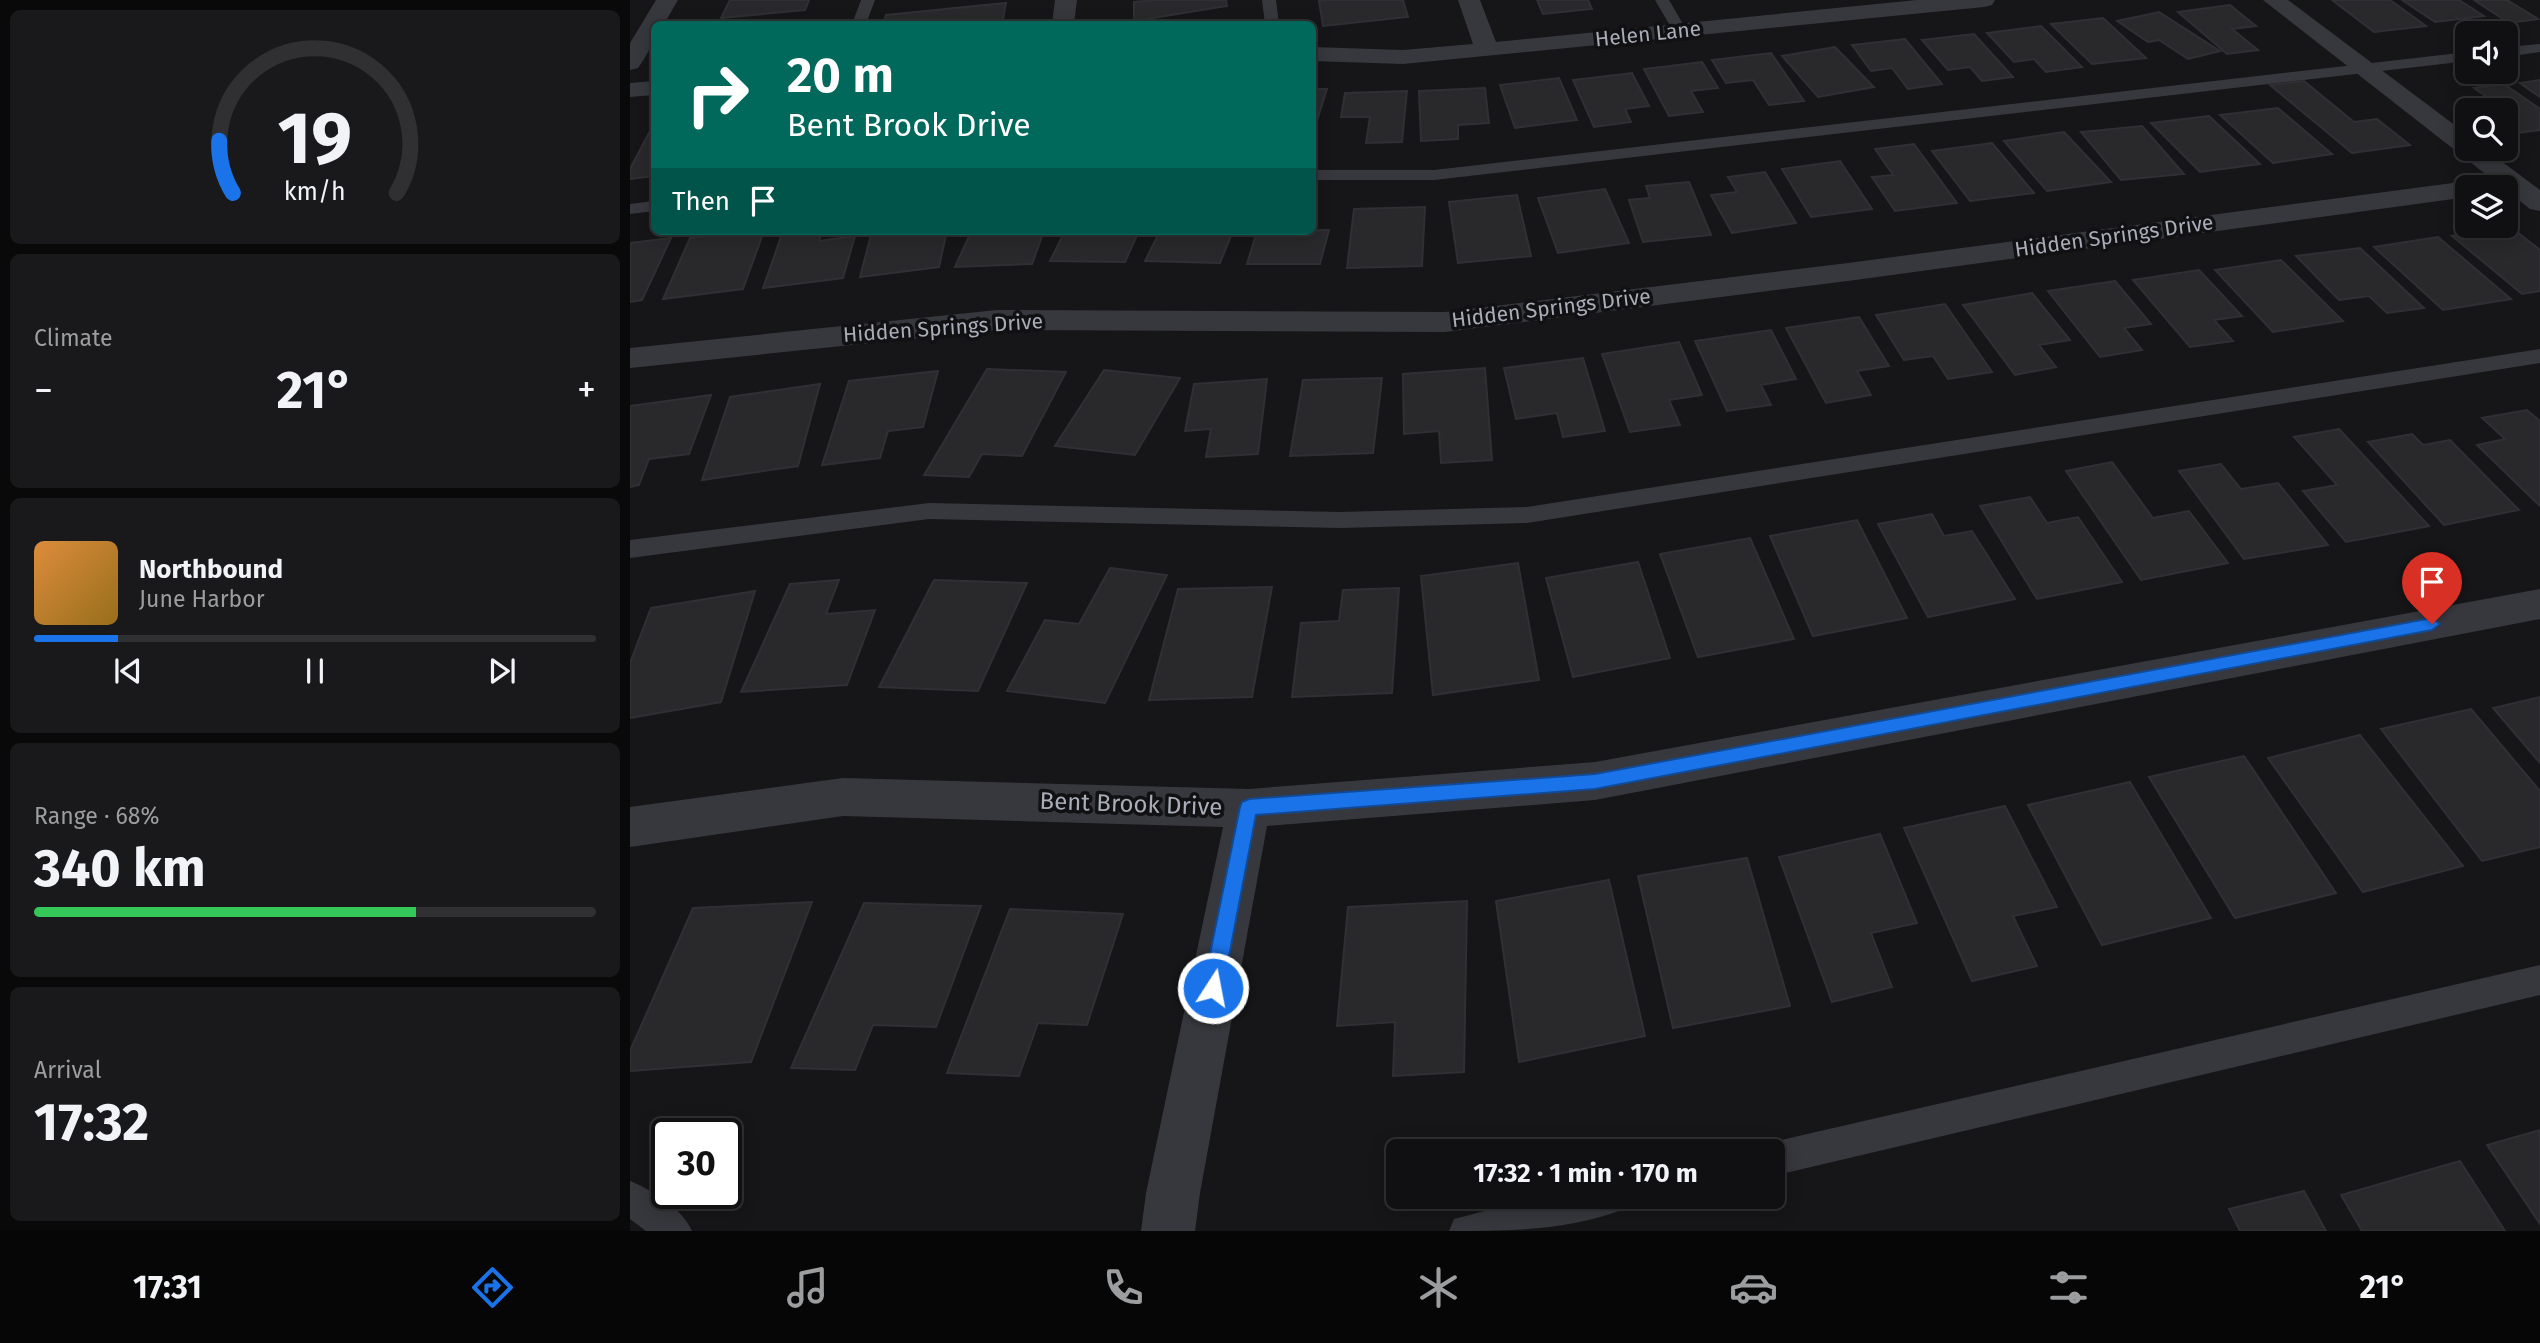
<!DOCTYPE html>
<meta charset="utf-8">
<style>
:root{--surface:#101012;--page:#19191b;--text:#f1f3f6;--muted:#9c9d9f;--line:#303032;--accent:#1a73e8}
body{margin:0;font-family:"Fira Sans",sans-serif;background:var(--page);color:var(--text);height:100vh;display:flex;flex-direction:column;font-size:26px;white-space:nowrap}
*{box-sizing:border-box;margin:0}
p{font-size:23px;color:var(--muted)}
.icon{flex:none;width:38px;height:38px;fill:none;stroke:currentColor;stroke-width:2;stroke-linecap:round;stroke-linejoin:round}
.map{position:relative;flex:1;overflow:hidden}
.sheet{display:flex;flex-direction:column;gap:10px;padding:10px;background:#09090a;width:630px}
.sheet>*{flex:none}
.top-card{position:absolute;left:21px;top:21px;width:665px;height:214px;border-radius:10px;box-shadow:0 4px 18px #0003,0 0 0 2px var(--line);background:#00695c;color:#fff;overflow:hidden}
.tools{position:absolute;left:1825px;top:21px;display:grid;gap:14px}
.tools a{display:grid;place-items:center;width:63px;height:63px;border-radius:10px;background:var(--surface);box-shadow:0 4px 18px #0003,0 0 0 2px var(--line);font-size:35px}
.speed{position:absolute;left:21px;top:1118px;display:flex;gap:14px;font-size:35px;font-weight:700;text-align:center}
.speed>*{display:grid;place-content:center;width:91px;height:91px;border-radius:50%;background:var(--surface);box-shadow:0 4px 18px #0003,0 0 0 2px var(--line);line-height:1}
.speed .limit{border:4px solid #111;border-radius:10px;background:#fff;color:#111}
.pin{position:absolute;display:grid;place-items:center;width:60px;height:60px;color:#fff;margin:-72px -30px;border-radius:50% 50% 50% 0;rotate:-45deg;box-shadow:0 0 7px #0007}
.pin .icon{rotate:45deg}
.me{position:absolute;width:77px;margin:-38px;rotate:11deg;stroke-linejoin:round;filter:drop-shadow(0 0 5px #0008)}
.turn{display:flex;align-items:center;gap:24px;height:147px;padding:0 21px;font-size:32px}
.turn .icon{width:91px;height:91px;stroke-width:2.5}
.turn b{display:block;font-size:49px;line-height:60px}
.then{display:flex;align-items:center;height:66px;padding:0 21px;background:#0003;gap:14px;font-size:26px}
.big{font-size:52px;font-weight:700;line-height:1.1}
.sheet .widget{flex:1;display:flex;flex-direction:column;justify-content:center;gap:10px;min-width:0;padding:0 24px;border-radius:10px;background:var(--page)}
.sheet .dial{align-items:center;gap:0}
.dial svg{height:182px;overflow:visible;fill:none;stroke:var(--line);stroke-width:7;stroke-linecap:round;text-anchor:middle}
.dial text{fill:var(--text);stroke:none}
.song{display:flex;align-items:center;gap:21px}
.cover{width:84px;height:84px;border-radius:10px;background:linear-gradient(135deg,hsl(30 70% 55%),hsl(40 70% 35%))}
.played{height:7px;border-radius:4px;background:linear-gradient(90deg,var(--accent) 15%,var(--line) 15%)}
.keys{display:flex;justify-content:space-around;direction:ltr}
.heat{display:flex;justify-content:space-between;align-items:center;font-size:38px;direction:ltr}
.charge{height:10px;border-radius:5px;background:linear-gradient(90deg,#34c759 68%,var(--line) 0)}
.trip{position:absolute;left:756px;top:1139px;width:399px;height:70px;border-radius:10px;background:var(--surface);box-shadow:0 4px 18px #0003,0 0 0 2px var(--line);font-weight:700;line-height:70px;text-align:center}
.dock{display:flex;height:112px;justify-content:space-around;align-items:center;background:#060607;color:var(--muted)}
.dock .icon{width:49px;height:49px}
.dock .active{color:var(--accent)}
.dock b{font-size:32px;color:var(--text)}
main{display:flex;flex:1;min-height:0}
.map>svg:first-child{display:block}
.building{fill:#29292c;stroke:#303034;stroke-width:2}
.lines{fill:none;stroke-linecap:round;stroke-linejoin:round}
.lane{fill:#37383d;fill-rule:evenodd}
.street{fill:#37383d;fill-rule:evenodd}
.route{fill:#1a73e8;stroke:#114b97;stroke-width:2}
.labels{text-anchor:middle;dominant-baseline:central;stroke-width:7;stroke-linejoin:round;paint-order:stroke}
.far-street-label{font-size:21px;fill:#a8adb8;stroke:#111113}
.street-label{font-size:24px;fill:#a8adb8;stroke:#111113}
</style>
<main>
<section class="sheet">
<div class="widget dial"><svg viewBox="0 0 100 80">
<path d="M14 69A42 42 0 1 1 86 69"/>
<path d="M14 69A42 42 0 0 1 8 46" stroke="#1a73e8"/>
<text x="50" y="56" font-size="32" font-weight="700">19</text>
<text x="50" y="72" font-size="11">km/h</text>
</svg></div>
<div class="widget"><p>Climate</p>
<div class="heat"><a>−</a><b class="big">21°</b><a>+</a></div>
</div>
<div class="widget">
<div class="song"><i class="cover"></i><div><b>Northbound</b><p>June Harbor</p></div></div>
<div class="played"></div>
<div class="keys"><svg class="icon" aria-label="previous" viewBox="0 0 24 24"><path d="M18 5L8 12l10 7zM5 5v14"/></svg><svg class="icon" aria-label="pause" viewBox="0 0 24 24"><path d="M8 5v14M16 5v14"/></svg><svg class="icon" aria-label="next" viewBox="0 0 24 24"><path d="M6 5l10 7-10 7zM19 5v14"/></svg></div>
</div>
<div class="widget"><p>Range · 68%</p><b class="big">340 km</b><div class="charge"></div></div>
<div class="widget"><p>Arrival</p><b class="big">17:32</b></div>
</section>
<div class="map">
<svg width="1910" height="1231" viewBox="0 0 1910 1231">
<rect width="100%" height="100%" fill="#161618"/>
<path class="building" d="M100 0H179L175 10 91 18Z
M526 0H596L597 6 504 21V2Z
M703 0H773L778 17 693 26 689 1Z
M907 0H958L962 9 913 14Z
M1702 0H1760L1796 26 1744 32Z
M1772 0H1829L1854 16 1805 22Z
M1844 0H1877L1908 19 1879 23Z
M376 3 372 24H325L326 22 253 24 256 15Z
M1600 5 1626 26 1602 29 1628 50 1597 54 1548 12Z
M1529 12 1590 51 1558 59 1529 40 1518 42 1487 21Z
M1473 18 1516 58 1462 64 1421 24Z
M1411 26 1452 67 1416 72 1404 59 1384 62 1357 33Z
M1344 34 1383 77 1352 81 1340 67 1318 70 1292 40Z
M1275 39 1312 84 1278 89 1262 68 1241 71 1222 45Z
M1205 47 1244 87 1188 97 1152 56Z
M1141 53 1174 101 1139 105 1123 80 1096 83 1082 60Z
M1072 62 1088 88 1061 91 1073 112 1039 116 1014 69Z
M1002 73 1019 106 995 109 1001 122 964 127 943 80Z
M929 78 947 120 885 128 870 85Z
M1910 80V97L1890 83Z
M1674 81 1724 122 1747 119 1780 145 1722 153 1640 85Z
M1874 84 1910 109V130L1880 134 1876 131V110H1847L1837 103 1861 100 1844 88Z
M855 88 859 123 828 125V139L791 141 789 91Z
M682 89H697L685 127H682Z
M777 91 772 142 736 143 740 117H711L715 93Z
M1648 108 1702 154 1643 163 1590 115Z
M1579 116 1630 164 1570 172 1521 123Z
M24 126V176L0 179V169L22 127Z
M1512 126 1554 174 1491 180 1451 132Z
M1434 132 1481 182 1417 191 1374 141Z
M1362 143 1404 193 1340 201 1302 151Z
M1284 144 1327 203 1265 211 1242 177 1263 175 1245 149Z
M1210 161 1242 209 1181 217 1152 169Z
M1135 172 1166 223 1102 233 1081 195 1107 192 1098 177Z
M1059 182 1081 235 1013 242 999 200 1020 198 1016 186Z
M975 189 999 243 928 253 908 198Z
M887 195 901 256 828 263 819 202Z
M795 207 792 266 717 268 724 209Z
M1881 227 1910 250V291L1892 294 1822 236Z
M699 230 690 264H617L627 231Z
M117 231H134L113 289 33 299 60 238Z
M153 231H192L189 241 225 236 213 278 133 288Z
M242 231H317L309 267 230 277Z
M371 231H414L402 264 325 267 340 234Z
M435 231H509L495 262 420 261Z
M530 231H603L590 263 515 261Z
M1808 237 1881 299 1813 310 1744 247Z
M41 238 12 300 0 302V243Z
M1730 248 1794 308 1757 313 1739 296 1709 300 1666 256Z
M1651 260 1713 321 1643 332 1585 270Z
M1569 270 1612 316 1584 320 1603 341 1560 347 1503 280Z
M1485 281 1521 324 1494 328 1512 350 1470 357 1418 291Z
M1402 293 1440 340 1409 345 1426 367 1385 375 1333 305Z
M1315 304 1362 372 1318 379 1303 356 1274 360 1246 315Z
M1229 317 1259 366 1227 371 1241 395 1196 403 1156 328Z
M1141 330 1166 379 1131 385 1141 405 1097 411 1065 341Z
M1049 342 1072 395 1039 400 1050 425 1000 432 972 354Z
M953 358 975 431 933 437 927 413 886 419 874 368Z
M855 368 862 460 811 463 809 431 774 434 773 374Z
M357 369 436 372 392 456 352 454 339 477 294 475Z
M474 370 550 378 505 455 425 446Z
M308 371 293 427 258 431 250 458 192 465 219 381Z
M752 378 743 453 660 456 673 380Z
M637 379 628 454 576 457 581 429 555 431 564 384Z
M190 384 168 466 72 480 100 397Z
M81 395 59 454 19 459 9 485 0 487V406Z
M1897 410 1910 421V506L1847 445 1875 439 1852 418Z
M1709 429 1799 526 1716 542 1673 491 1707 485 1664 437Z
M1782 434 1793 445 1820 440 1889 510 1814 525 1738 442Z
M1482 462 1523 518 1559 511 1598 563 1511 580 1436 471Z
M1591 464 1611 489 1648 483 1698 545 1614 559 1549 471Z
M1400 497 1417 523 1448 517 1492 582 1407 599 1350 506Z
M1302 514 1314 536 1342 531 1385 599 1298 617 1248 524Z
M1227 520 1277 618 1183 636 1140 536Z
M1120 538 1164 639 1068 657 1030 554Z
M1008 562 1040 658 943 677 916 578Z
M888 563 909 680 803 695 791 576Z
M480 568 537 575 475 703 377 691 415 620 449 624Z
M209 580 196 614 245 610 217 685 111 692 160 584Z
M304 580 397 583 348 691 249 687Z
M642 587 622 697 519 700 548 589Z
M769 588 762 693 662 697 671 623 709 621 713 590Z
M125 591 91 702 0 718V663L21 608Z
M1910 697V763L1863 708Z
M1841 709 1910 791V847L1852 861 1751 729Z
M1730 735 1833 866 1733 892 1638 758Z
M1614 756 1706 893 1605 918 1519 777Z
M1500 782 1581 918 1472 945 1398 805Z
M1375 806 1427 907 1383 916 1407 966 1342 981 1274 828Z
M1250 834 1287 923 1241 933 1262 987 1202 1002 1149 857Z
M1117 858 1160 1006 1043 1028 1008 876Z
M979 880 1015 1036 889 1062 866 901Z
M837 901 834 1072 763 1076 765 1022 707 1026 718 907Z
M182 902 121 1062 0 1071V1051L63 908Z
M234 903 351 906 306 1027 243 1025 225 1070 161 1068Z
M380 909 493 914 457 1025 408 1023 389 1076 317 1073Z
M1910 1130V1224L1857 1145Z
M1830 1161 1875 1231H1732L1711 1195Z
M1674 1191 1696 1231H1610L1599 1209Z"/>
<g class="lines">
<path class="lane" d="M231 0H245L236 24H222Z
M632 0H646L649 24H635Z
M1025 0H1039L1057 31 1055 34H1045Z
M1910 44V52L1876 57V47Z
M1838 52V61L804 180H682V170H804Z
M24 201V211L0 214V204Z
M1910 349V363L897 523 710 528 299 519 0 558V540L299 503 710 512 897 507Z
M1910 965V995L1143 1176V1152H1129L1131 1147 1143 1142Z
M0 1181C22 1190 53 1209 62 1231H16L0 1219Z
M908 1197H999L994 1209C937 1231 879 1231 819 1231L824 1219Z"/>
<path class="street" d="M26 0H48L34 24H24C24 42 19 53 8 68L0 70V43Z
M425 0H447L444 24H422Z
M828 0H850L866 42 1287 0H1365L1362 5 1354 7 773 64 682 61V47L773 50 843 44Z
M1633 0H1658L1838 135V149H1855L1910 190V211L1900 209 1876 190V187H1872Z
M24 81V95L0 97V83Z
M1838 181 1848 183 1850 187H1838V197L1218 281 815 332 367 330 0 368V348L367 310 815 312 1218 263Z
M1910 589V619L965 800 637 826 570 1193 565 1231H511L516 1193 593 827 213 816 0 847V807L213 778 619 789 965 762Z"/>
</g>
<path class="route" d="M1802 618 1810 624 1802 630 965 789 626 815 593 988 590 995 583 997 576 995 573 988 610 807 612 802 619 799 965 774Z"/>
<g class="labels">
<g class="far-street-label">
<text transform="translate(1018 34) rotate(-6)">Helen Lane</text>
<text transform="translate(1484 236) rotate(-8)">Hidden Springs Drive</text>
<text transform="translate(921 308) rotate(-7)">Hidden Springs Drive</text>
<text transform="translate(313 328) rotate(-4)">Hidden Springs Drive</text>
</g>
<g class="street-label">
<text transform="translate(501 804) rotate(2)">Bent Brook Drive</text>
</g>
</g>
</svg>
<div class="tools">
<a><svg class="icon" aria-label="sound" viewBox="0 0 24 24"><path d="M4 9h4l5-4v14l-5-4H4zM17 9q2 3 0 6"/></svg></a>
<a><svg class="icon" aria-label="search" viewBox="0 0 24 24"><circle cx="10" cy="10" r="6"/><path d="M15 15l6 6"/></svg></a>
<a><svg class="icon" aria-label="layers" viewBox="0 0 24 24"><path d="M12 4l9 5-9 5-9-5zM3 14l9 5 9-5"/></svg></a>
</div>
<div class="speed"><div class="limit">30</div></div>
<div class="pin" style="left:1802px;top:624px;background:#d93025"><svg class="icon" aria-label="arrive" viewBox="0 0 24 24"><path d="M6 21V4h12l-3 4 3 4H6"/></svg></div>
<svg class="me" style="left:583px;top:988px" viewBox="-20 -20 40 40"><circle r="17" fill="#1a73e8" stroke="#fff" stroke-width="3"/><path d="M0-11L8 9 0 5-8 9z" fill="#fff"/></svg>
<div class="trip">17:32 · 1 min · 170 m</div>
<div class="top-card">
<div class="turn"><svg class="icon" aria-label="right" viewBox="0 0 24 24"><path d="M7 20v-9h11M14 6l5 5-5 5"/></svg><div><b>20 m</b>Bent Brook Drive</div></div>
<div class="then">Then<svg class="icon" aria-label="arrive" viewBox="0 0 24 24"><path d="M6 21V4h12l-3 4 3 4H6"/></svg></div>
</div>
</div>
</main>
<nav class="dock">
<b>17:31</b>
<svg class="icon active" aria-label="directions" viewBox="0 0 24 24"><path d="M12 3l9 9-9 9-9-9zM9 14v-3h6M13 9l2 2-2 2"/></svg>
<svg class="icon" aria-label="music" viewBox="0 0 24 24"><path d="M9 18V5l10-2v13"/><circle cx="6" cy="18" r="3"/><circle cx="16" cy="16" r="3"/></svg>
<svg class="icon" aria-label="phone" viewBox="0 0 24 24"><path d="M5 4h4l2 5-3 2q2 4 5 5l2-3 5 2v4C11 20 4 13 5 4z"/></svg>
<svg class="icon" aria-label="climate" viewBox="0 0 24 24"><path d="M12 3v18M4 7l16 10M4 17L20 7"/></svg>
<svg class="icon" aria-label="car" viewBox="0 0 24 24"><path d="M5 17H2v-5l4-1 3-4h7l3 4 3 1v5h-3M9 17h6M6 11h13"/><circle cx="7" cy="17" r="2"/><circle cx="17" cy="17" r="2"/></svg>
<svg class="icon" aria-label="filters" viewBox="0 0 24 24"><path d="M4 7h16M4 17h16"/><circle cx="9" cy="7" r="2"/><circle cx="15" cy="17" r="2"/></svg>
<b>21°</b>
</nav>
